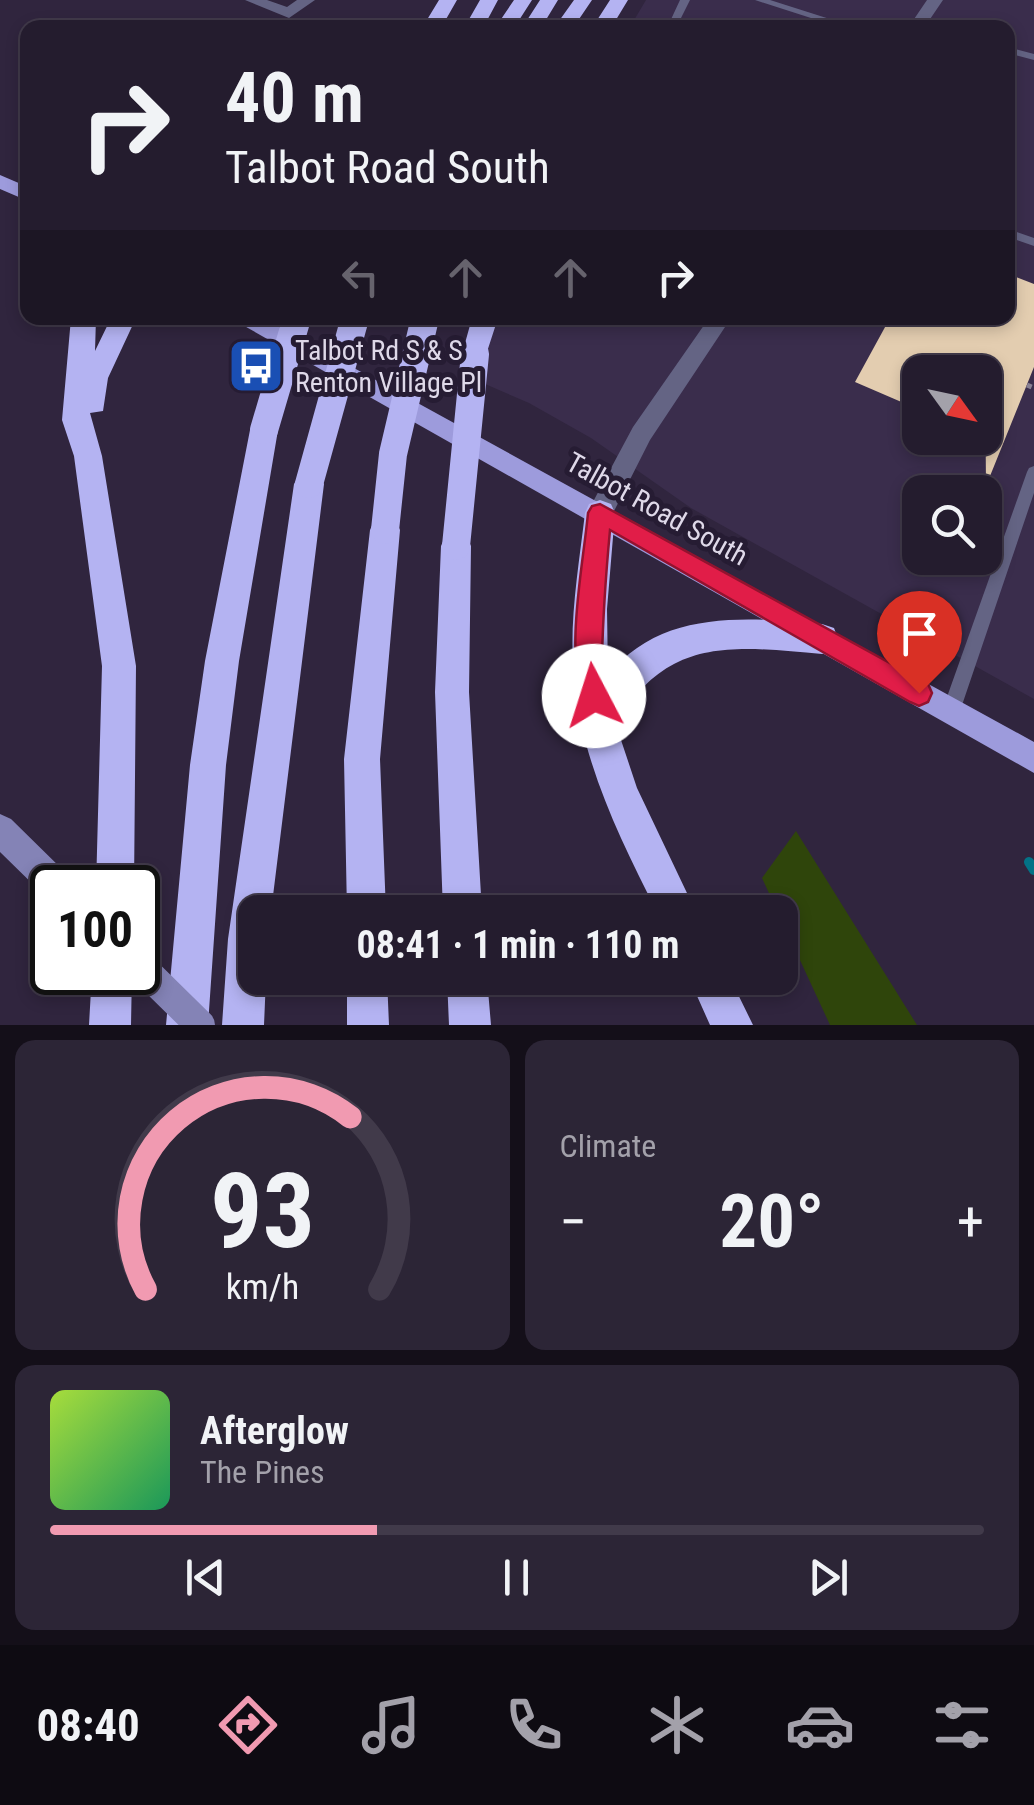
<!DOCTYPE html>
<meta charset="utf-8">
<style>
:root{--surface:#241c2e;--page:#2c2536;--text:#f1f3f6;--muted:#a3a1aa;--line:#413a4a;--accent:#f19ab1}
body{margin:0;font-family:"Roboto Condensed",sans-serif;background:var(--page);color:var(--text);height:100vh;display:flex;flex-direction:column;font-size:38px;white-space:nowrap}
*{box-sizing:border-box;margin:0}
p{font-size:32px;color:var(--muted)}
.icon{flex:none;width:55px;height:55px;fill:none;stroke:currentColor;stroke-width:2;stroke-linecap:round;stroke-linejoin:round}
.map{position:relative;height:1025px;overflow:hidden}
.panel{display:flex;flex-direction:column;gap:15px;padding:15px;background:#140f19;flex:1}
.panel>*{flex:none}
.guide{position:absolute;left:20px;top:20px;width:995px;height:305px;border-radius:20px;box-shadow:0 5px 15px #0003,0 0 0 2px var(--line);background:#241c2e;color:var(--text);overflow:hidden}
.needle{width:65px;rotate:123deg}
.controls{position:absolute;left:902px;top:355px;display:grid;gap:20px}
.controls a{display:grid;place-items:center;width:100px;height:100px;border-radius:20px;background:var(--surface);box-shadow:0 5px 15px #0003,0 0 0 2px var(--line);font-size:50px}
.speed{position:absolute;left:30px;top:865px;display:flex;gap:20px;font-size:50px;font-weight:700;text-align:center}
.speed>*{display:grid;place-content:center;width:130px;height:130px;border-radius:50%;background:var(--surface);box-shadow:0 5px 15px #0003,0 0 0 2px var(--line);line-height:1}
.speed .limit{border:5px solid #111;border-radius:15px;background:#fff;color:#111}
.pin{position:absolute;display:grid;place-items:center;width:85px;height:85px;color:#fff;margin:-102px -42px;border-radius:50% 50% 50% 0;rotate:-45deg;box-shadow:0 0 10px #0007}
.pin .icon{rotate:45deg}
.me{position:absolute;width:110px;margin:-55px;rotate:355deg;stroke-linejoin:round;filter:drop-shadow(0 0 8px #0008)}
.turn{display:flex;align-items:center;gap:35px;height:210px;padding:0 40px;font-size:45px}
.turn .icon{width:130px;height:130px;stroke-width:2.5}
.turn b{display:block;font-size:70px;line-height:85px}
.lanes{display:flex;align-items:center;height:95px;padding:0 40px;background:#0003;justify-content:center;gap:50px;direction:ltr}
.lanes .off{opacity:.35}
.big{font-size:75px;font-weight:700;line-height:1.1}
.panel .widget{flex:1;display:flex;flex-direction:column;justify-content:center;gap:15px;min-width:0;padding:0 35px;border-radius:20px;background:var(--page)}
.panel .dial{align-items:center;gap:0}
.dial svg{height:260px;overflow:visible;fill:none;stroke:var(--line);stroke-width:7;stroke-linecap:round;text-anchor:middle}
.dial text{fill:var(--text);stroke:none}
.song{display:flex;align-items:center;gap:30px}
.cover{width:120px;height:120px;border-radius:15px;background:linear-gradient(135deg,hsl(80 70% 55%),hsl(150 70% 35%))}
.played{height:10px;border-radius:5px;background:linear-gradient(90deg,var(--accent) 35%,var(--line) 35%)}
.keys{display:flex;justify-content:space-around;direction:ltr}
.heat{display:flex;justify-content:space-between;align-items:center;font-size:55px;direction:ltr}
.panel .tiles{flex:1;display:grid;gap:15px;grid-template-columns:1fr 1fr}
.widget:last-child{grid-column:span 2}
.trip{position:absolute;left:238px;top:895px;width:560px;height:100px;border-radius:20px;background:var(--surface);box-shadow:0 5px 15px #0003,0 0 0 2px var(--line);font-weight:700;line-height:100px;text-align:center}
.dock{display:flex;height:160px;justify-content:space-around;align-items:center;background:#0e0b12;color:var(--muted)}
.dock .icon{width:70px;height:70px}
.dock .selected{color:var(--accent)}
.dock b{font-size:45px;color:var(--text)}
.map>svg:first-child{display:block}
.built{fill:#3a2d4c;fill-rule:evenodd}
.green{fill:#2f450b}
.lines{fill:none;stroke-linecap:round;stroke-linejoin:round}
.stream{stroke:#037286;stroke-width:10}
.building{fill:#e3cdb0}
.path{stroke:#888094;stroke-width:5;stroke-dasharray:5 8;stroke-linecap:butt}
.lane{fill:#646484;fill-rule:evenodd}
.street{fill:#646484;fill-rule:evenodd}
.secondary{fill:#8483b6;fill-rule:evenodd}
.primary{fill:#9d9bdc;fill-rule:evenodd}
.highway{fill:#b4b3f2;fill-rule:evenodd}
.secondary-bridge{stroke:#8483b6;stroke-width:30}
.highway-bridge{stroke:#b4b3f2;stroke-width:28}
.route{fill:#e11d48;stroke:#92132f;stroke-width:2.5}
.labels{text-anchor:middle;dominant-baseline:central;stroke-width:10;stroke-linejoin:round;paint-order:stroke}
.poi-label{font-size:28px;fill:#dfd9e9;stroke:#261c33;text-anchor:start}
.street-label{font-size:28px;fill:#dfd9e9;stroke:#261c33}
</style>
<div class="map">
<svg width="1034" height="1025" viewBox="0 0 1034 1025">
<rect width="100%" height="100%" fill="#30253e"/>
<path class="built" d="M646 0H1034V699L691 508 591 438 529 403 462 374 488 318H1008V28L630 27ZM920 372H985V438H920ZM920 492H985V558H920Z"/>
<path class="green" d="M796 831 917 1025H830L762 878Z"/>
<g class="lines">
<path class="stream" d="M1029 862 1034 870"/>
</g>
<path class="building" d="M1008 274 1034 284V367L986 486 985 372H920V410L855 382 890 318H1008Z"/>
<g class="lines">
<path class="path" d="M1027 385 1034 388"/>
<path class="lane" d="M680 0H690L676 28H667Z
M755 0H770L858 28H842Z
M1008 47 1034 54V60L1008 53Z
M1008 229 1034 238V246L1008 237Z
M1034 466V493L960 711 957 717 951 719 945 717 942 711 1027 472 1029 468Z"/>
<path class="street" d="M245 0H267L287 7 297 0H315L289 18Z
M927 0H943L924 28H908Z
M709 318H731L650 440 609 521 600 524 591 521 587 513 633 427Z"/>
<path class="secondary" d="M0 814 11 819 70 877 75 888H52V901L48 899 0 852Z"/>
<path class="primary" d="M0 175 28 187V201L0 189Z
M236 318H263L1034 742V773L239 323Z"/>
<path class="highway" d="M439 0H457L441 28H422Z
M480 0H498L483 28H464Z
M514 0H532L514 28H495Z
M540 0H558L541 28H522Z
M574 0H592L573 28H554Z
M610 0H628L611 28H592Z
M71 318H96L95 351 111 318H136L108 378 103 411 90 413 102 456 136 666 134 888H96L102 666 74 456 62 420Z
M472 318H498L484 361H466L462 354Z
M264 419 274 422 278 430 239 661 226 765 208 1025H166L190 765 205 661 250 430 254 422Z
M309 472 319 475 324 484 271 912H255V978H266L264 1025H222L228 939 294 484 299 475Z
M600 500 611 504 615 513 607 609 608 676C659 609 747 617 822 624L834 628 838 639 834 650 822 654C732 646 666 636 616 725L637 788 696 912H657C618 835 578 754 573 666 570 615 579 564 585 513L589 504Z
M385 517 396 521 400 530 380 759 386 912H347L344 759 370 530 374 521Z
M456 533 467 537 471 546 469 692 482 912H443L435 692 441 546 445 537Z
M92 972H132L131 1025H89Z
M347 978H387L389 1025H347Z
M447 978H487L491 1025H449Z
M689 978H730L753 1025H710Z"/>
<path class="secondary-bridge" d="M138 964 200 1025"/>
<path class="highway-bridge" d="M264 430 297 318
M309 484 355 318
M385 530 393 454 425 318
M456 546 475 354"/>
</g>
<path class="route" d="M600 504 928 684 932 693 928 702 919 706 910 702 610 530C606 573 603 615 602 658 602 674 609 690 603 705L594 708 585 705C564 655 583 567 588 513L592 506Z"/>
<defs>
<g id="bus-square" transform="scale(2.875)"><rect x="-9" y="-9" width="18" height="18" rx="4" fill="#1a4fb4" stroke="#261c33"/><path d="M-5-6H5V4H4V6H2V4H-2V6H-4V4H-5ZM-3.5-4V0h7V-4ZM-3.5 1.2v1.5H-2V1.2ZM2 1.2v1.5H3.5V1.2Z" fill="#fff"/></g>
</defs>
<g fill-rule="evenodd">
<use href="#bus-square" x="256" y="366"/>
</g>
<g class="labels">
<g class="poi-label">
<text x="295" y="350">Talbot Rd S &amp; S<tspan x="295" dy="32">Renton Village Pl</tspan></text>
</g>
<g class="street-label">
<text transform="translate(657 509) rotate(29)">Talbot Road South</text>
</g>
</g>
</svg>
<div class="controls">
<a><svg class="needle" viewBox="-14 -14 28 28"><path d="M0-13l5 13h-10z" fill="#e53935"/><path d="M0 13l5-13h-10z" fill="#a3a1aa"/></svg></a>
<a><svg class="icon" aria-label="search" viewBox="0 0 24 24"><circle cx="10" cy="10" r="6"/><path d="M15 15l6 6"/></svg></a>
</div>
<div class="speed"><div class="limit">100</div></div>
<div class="pin" style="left:919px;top:693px;background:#d93025"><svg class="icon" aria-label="arrive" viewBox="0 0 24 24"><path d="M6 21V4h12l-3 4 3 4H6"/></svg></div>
<svg class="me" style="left:594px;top:696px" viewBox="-20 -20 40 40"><circle r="19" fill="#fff"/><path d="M0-13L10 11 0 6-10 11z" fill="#e11d48"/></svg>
<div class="trip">08:41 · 1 min · 110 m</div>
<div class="guide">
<div class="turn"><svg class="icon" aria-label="right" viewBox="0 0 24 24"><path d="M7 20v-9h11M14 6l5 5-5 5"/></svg><div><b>40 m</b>Talbot Road South</div></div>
<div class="lanes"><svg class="icon off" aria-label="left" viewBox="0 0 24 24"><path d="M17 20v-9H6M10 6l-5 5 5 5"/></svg><svg class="icon off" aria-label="ahead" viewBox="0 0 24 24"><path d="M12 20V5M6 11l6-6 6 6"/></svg><svg class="icon off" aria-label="ahead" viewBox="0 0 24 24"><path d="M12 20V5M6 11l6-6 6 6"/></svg><svg class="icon" aria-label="right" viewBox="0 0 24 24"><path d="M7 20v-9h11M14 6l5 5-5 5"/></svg></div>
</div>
</div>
<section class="panel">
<div class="tiles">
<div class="widget dial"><svg viewBox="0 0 100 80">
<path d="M14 69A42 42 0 1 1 86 69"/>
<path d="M14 69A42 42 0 0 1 77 16" stroke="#f19ab1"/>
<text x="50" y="56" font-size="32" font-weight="700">93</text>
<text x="50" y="72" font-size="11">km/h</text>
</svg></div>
<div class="widget"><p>Climate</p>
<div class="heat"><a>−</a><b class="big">20°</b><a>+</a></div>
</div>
<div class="widget">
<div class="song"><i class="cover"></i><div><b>Afterglow</b><p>The Pines</p></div></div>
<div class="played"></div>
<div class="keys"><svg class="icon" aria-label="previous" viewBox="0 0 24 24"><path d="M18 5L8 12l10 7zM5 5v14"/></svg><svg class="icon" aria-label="pause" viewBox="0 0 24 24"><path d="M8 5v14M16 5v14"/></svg><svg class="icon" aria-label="next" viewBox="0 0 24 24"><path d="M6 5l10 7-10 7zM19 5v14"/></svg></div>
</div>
</div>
</section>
<nav class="dock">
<b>08:40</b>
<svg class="icon selected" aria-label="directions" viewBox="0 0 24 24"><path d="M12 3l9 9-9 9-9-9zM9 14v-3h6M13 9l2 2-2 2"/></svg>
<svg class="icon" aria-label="music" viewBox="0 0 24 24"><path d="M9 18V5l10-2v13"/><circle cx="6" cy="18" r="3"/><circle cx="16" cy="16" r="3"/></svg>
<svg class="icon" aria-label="phone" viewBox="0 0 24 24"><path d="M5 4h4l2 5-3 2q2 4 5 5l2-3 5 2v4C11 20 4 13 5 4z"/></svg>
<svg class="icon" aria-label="climate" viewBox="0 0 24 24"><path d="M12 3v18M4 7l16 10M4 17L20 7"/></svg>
<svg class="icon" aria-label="car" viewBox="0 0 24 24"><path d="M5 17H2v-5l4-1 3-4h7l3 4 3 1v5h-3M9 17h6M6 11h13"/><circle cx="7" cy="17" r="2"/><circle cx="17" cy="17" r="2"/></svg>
<svg class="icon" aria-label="filters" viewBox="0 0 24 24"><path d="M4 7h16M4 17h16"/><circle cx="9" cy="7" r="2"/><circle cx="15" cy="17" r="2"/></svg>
</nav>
